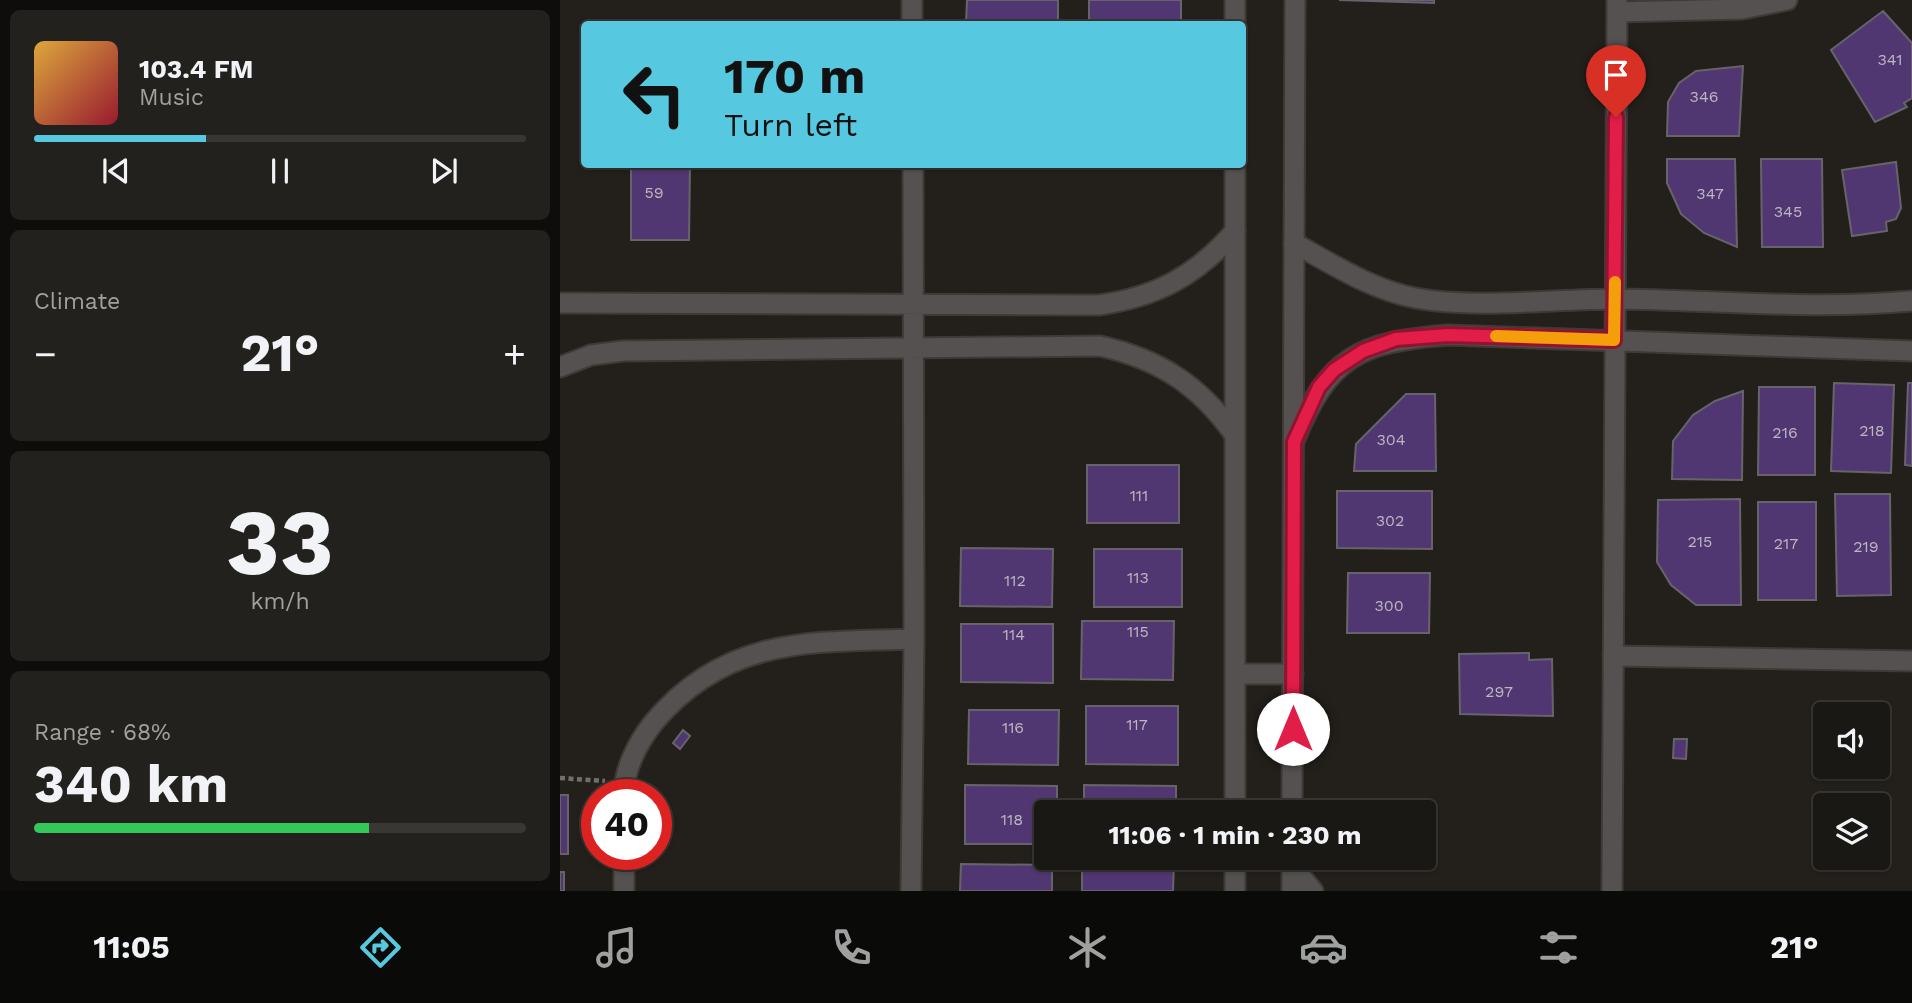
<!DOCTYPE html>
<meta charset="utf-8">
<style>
:root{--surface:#1a1814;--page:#23211d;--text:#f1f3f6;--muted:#9fa0a0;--line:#383734;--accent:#56c9e1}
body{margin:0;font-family:"Work Sans",sans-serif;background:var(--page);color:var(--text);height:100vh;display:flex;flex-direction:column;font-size:26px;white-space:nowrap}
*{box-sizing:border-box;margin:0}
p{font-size:23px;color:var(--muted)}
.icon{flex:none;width:38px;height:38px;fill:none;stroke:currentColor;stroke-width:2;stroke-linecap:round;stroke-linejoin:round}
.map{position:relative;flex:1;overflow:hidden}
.drawer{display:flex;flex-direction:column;gap:10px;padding:10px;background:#0e0d0b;width:560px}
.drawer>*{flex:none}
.guide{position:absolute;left:21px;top:21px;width:665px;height:147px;border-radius:7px;box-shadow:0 2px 5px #0004,0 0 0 2px var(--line);background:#56c9e1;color:#111;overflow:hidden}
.buttons{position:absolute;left:1253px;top:702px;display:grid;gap:14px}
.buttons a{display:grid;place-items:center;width:77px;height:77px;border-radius:7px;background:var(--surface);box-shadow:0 2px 5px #0004,0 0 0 2px var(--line);font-size:35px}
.speed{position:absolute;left:21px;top:779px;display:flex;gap:14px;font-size:35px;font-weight:700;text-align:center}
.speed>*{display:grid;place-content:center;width:91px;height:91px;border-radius:50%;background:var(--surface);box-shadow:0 2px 5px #0004,0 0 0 2px var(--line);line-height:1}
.speed .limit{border:10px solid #d22;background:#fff;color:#111}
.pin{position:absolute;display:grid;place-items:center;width:60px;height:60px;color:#fff;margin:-72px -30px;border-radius:50% 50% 50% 0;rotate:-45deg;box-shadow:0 0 7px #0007}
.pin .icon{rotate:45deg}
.me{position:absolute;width:77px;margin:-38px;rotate:0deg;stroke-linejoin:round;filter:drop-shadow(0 0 5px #0008)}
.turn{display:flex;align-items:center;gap:24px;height:147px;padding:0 28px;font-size:32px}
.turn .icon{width:91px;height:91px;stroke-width:2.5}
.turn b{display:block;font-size:49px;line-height:60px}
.big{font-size:52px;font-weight:700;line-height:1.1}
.drawer .card{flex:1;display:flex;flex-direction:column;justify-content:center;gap:10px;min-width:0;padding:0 24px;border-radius:10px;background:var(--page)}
.drawer .dial{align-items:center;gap:0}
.dial b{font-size:91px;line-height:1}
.song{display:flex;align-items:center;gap:21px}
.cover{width:84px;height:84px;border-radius:10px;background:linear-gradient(135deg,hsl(40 70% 55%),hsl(350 70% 35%))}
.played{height:7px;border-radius:4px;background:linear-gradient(90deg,var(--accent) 35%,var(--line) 35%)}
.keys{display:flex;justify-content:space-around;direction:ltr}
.heat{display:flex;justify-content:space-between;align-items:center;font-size:38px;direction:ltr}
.charge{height:10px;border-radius:5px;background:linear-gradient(90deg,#34c759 68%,var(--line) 0)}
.trip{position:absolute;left:474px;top:800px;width:402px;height:70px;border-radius:7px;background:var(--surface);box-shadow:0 2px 5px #0004,0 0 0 2px var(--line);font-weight:700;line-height:70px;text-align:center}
.tab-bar{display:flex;height:112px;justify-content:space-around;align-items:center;background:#0a0a08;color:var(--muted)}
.tab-bar .icon{width:49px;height:49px}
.tab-bar .on{color:var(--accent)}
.tab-bar b{font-size:32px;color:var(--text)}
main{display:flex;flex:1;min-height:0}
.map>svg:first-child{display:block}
.building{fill:#513771;stroke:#66646a;stroke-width:2}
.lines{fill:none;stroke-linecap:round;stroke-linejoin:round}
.minor-casing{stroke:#3e3b36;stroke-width:23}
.tertiary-casing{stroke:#3e3b36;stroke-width:23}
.path{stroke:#716f6a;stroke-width:4.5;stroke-dasharray:5 3.5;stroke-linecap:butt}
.minor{stroke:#555151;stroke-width:19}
.tertiary{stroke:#555151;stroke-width:19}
.route-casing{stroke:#92132f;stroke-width:18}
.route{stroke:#e11d48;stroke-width:12}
.slow{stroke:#f59e0b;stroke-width:12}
.labels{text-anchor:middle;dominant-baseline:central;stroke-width:7;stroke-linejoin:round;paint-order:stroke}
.number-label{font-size:16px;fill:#bdb5c0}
</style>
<main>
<section class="drawer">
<div class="card">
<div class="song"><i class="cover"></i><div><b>103.4 FM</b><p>Music</p></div></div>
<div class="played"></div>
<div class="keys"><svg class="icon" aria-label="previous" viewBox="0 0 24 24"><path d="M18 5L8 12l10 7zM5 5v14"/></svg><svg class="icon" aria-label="pause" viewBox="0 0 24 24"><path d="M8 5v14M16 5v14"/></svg><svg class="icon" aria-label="next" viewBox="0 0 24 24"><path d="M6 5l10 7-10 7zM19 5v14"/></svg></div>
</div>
<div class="card"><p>Climate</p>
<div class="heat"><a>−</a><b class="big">21°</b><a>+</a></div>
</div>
<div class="card dial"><b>33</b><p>km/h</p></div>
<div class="card"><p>Range · 68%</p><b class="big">340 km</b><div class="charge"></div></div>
</section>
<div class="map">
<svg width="1352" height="891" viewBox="0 0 1352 891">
<rect width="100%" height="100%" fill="#23201b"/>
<path class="building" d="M407 0H498V24H406Z
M529 0H621V24H529Z
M779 0H874V3Z
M1323 11 1352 43V98L1344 103 1347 107 1315 122 1271 50Z
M1183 66 1179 136H1107L1108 102 1119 83 1136 71Z
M1107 159H1175L1177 247 1144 233 1121 214 1107 183Z
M1201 159H1262L1263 247H1202Z
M1336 162 1341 208 1336 219 1326 222 1327 231 1292 236 1282 170Z
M71 164H130L129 240H71Z
M1274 383 1334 385 1331 473 1271 471Z
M1348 383H1352V466L1345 465Z
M1199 387H1255V475H1198Z
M1183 391 1182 480 1112 479 1113 441 1133 415 1155 401Z
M846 394H875L876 471H794L796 444Z
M527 465H619V523H527Z
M777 491H872V549L777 548Z
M1275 494H1330L1331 595 1277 596Z
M1180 499 1181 605H1136L1111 585 1097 562 1098 500Z
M1198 502H1256V600H1198Z
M401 548 493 549 492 607 400 606Z
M534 549H622V607H534Z
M788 573H870L869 633H787Z
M522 621H614L613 680 521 679Z
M401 624H493V683L401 682Z
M969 653V660L992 659 993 716 900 714 899 654Z
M526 706H618V765L526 764Z
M409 710H499L498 765 408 764Z
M123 730 130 736 120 749 113 743Z
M1114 739H1127L1126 759 1113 758Z
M405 785 497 786V812H486V844H405Z
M524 785 616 786V812H524Z
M0 795H8V854H0Z
M522 863H614L613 891H522Z
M401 864 492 865V891H400Z
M0 872H4V891H0Z"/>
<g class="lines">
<g class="minor-casing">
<path id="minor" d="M352 0V24
M1057 12 1182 9 1227 0
M734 243C772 264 812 290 855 298 915 309 993 299 1056 299 1154 300 1254 310 1352 301
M0 303 539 305C597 297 637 275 675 231
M0 367 31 355 63 351 540 346C599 359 639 385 674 434
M734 441C769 356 799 342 888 335L1352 351
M1053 656 1352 661
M64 794C64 769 78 742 94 722 166 636 252 642 354 639
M732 866 753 891
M64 891V854
M351 891 354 639 353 164
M1052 891 1057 0"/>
</g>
<g class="tertiary-casing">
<path id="tertiary" d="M675 0V24
M675 674H733
M675 812V164
M732 812 735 0
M675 891V858
M732 891V858"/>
</g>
<path class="path" d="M0 778 45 781"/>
<use href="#minor" class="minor"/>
<use href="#tertiary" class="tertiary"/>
</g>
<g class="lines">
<g class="route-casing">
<path id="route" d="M733 729 734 442 759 387 774 370 803 351 836 339 888 335 1054 340 1056 117"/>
</g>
<use href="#route" class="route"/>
<path class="slow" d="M936 336 1054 340 1055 282"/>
</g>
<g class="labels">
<g class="number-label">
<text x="1330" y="59">341</text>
<text x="1144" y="96">346</text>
<text x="94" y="192">59</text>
<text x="1150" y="193">347</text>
<text x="1228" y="211">345</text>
<text x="1312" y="430">218</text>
<text x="1225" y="432">216</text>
<text x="831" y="439">304</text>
<text x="579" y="495">111</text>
<text x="830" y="520">302</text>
<text x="1140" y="541">215</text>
<text x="1226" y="543">217</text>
<text x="1306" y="546">219</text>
<text x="578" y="577">113</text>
<text x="455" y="580">112</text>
<text x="829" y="605">300</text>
<text x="578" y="631">115</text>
<text x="454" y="634">114</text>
<text x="939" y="691">297</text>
<text x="577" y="724">117</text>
<text x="453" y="727">116</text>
<text x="452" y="819">118</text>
</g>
</g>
</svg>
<div class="buttons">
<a><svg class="icon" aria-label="sound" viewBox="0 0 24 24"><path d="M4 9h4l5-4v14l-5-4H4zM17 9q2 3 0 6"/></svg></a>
<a><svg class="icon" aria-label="layers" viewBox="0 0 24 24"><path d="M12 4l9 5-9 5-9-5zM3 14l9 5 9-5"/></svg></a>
</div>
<div class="speed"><div class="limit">40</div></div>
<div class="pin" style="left:1056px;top:117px;background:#d93025"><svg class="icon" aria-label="arrive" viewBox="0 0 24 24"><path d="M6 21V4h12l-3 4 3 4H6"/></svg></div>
<svg class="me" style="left:733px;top:729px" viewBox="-20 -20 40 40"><circle r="19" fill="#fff"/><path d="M0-13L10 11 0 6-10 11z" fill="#e11d48"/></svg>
<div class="trip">11:06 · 1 min · 230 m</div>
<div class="guide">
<div class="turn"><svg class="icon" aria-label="left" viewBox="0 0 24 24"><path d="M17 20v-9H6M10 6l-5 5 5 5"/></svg><div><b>170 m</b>Turn left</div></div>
</div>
</div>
</main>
<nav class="tab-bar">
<b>11:05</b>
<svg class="icon on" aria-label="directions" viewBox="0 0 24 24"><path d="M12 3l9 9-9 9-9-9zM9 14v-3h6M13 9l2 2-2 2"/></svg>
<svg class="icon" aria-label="music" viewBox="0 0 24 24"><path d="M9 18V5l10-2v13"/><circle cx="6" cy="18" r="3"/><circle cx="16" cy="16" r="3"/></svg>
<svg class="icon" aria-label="phone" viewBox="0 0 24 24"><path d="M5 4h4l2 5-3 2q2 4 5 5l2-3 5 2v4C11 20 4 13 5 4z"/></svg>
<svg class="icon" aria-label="climate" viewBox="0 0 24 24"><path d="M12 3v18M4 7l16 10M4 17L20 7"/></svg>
<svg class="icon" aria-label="car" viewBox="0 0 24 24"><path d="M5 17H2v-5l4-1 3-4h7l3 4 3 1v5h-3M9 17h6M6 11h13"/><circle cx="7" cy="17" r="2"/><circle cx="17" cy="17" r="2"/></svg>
<svg class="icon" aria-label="filters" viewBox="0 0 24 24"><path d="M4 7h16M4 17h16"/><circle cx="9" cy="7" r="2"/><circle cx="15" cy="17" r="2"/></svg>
<b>21°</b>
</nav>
